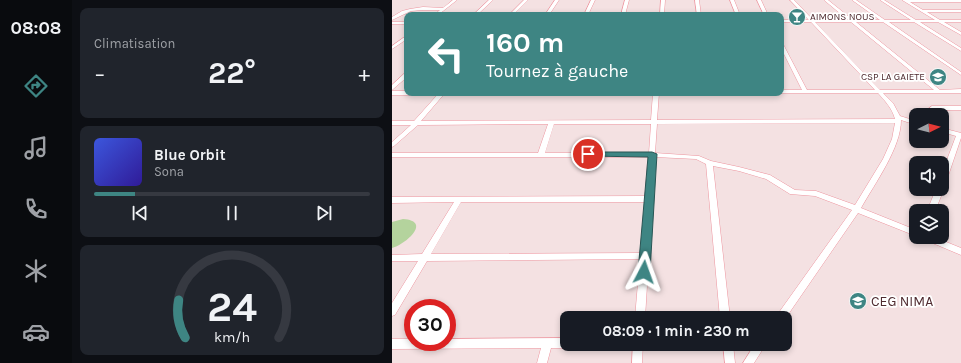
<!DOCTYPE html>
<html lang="fr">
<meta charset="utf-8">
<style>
:root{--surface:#171b24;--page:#20242c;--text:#f1f3f6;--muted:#9ea1a6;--line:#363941;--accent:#3e8583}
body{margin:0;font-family:Karla,sans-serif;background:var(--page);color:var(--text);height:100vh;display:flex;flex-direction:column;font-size:15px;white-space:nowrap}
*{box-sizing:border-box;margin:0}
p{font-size:13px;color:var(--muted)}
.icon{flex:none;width:22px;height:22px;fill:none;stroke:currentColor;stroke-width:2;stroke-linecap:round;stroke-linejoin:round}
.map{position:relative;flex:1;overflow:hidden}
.sheet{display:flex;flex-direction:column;gap:8px;padding:8px;background:#0d0f14;width:320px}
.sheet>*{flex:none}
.guide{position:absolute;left:12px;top:12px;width:380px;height:84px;border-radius:8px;box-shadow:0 2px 6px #0003;background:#3e8583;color:#fff;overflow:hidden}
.needle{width:26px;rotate:84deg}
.buttons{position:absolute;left:517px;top:108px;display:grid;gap:8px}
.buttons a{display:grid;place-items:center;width:40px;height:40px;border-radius:8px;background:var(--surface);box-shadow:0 2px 6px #0003;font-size:20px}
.speed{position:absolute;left:12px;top:299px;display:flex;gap:8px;font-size:20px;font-weight:700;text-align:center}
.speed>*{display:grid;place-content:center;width:52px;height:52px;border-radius:50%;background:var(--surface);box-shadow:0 2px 6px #0003;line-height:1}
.speed .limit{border:6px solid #d22;background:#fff;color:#111}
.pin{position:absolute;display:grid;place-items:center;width:34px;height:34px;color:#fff;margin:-17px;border:2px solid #fff;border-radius:50%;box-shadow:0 1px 4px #0007}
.me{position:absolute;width:44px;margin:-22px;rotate:4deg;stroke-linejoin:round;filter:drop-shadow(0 0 3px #0008)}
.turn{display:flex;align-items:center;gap:14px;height:84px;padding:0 16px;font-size:18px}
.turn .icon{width:52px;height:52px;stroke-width:2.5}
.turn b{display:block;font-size:28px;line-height:34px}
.big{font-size:30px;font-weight:700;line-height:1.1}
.sheet .tile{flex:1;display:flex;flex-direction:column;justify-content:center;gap:6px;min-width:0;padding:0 14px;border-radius:8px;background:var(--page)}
.sheet .dial{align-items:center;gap:0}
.dial svg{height:104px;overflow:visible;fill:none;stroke:var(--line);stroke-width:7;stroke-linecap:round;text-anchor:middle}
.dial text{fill:var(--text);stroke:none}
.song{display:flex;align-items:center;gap:12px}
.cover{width:48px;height:48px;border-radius:6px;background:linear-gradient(135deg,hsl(230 70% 55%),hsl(250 70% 35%))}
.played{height:4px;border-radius:2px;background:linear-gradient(90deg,var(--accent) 15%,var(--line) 15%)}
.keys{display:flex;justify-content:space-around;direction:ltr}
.heat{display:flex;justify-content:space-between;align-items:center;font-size:22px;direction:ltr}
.trip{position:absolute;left:168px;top:311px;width:232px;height:40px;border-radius:8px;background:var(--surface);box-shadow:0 2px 6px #0003;font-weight:700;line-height:40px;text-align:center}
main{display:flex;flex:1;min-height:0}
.dock{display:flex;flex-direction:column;width:72px;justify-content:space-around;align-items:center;background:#090b0e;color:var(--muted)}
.dock .icon{width:28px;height:28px}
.dock .selected{color:var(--accent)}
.dock b{font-size:18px;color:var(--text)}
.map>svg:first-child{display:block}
.green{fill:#b4d39d}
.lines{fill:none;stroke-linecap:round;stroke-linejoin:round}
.minor-casing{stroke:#ee959f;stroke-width:1}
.minor{fill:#fff;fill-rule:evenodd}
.route{fill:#3e8583;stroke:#285655}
.labels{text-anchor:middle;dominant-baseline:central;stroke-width:3.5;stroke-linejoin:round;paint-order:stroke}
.far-poi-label{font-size:10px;fill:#4f2b30;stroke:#fff;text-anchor:start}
.near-poi-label{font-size:14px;fill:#4f2b30;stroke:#fff;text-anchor:start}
</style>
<main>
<nav class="dock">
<b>08:08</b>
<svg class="icon selected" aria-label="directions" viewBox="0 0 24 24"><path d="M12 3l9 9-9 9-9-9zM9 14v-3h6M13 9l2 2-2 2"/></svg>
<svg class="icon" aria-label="music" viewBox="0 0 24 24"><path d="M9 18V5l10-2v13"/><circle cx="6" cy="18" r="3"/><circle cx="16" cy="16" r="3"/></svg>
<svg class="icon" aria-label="phone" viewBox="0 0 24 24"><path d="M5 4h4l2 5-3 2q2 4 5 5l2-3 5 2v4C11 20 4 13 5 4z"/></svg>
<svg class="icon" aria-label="climate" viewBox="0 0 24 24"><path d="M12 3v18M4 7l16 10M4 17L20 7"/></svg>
<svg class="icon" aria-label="car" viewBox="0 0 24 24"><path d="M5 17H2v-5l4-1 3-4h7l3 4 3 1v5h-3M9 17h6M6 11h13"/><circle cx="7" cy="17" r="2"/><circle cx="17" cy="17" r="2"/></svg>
</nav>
<section class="sheet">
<div class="tile"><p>Climatisation</p>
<div class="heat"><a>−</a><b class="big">22°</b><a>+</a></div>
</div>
<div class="tile">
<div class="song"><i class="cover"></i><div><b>Blue Orbit</b><p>Sona</p></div></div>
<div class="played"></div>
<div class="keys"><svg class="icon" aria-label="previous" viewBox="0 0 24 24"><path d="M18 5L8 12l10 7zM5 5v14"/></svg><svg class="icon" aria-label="pause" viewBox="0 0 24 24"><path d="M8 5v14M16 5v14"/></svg><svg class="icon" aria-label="next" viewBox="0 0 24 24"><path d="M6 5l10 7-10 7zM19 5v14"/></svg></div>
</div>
<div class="tile dial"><svg viewBox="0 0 100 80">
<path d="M14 69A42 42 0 1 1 86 69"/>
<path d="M14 69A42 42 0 0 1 9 40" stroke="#3e8583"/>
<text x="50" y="56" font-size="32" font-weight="700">24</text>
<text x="50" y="72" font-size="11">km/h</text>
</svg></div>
</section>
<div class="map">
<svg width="569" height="363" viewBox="0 0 569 363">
<rect width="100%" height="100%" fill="#f4e1e2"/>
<path class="green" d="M11 219C40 221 14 244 0 248V222Z"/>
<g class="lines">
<g class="minor-casing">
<path id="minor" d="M61 0H65L46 15H42L48 10H31L19 11 0 20V17L10 11 18 9 31 7 51 8Z
M97 0H101L85 15H81Z
M132 0H136L121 15H117Z
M163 0H167L157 15H153Z
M199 0H203L196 15H192Z
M233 0H237L233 15H229Z
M269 0H273L272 15H268Z
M303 0H307L309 15H305Z
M338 0H342L348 15H344Z
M365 0H369L376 15H372Z
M398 0H402L421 20H456L432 0H436L461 20H488L460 0H464L493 20H519L488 0H492L524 20H543L510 0H569V2H518L531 10H569V12H535L548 20H569V22H552L569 32V35L546 22H528L569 48V51L522 22H497L569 72V75L491 22H464L548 90 569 89V93H491L501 103 508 116 524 121V125L509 120C509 148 483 183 469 208L524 230V236L466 213 393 319V318H383L460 210 423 196 398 194 374 179 347 171 321 166 338 318H328L314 164 304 159 263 157 253 318H243L248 259 35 261 3 315 0 316V303L26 261H0V255L30 254 62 202 0 203V197L253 196 256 157H0V153H146L156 124 26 125 2 146 0 147V142L19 125H0V121H22L47 93H53L29 121 259 120 261 93H267L265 120 503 119C500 108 493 101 486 93H387H389V90H410L389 48V43L391 44 415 90H483L419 22H389V20H417ZM423 22H459L542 90H488ZM503 123 500 139 491 159 463 205 424 191 403 190 378 175 347 167 319 161 307 156 263 153 265 124ZM162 124H259L257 153H153ZM69 202H253L248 253 39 254Z
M0 22H15V24H0Z
M14 36H15V39L0 49V46Z
M13 73H15V77L0 90V85Z
M0 91H15V93H33L30 95H0Z
M73 93H156L153 95H76Z
M540 106H569V110H541L544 115H538L535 110Z
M550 128 569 133V138L554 182 550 184V173L564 136 550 132Z
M550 187 552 189 543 211H535L544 189H550Z
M530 237H542L569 248V255L531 239Z
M175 338V344H180L179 347 175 348H159L155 363H145L149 348 0 349V339H21V342H55V339Z
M241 344H251L250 363H240Z
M331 344H341L343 363H333Z
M363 344H374L362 363H351Z"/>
</g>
<use href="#minor" class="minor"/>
</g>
<path class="route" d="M196 152H260L265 154 258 272 256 275 252 277 248 275 246 272 256 157 194 156 192 154Z"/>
<defs>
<g id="bar-disc" transform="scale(0.9)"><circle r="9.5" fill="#3e8583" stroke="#fff"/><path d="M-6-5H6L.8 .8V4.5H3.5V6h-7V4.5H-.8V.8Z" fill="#fff"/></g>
<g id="school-disc" transform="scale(0.9)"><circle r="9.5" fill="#3e8583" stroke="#fff"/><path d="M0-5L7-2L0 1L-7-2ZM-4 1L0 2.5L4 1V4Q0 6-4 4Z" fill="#fff"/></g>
</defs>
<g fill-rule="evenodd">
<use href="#bar-disc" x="405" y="17"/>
<use href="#school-disc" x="546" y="77"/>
<use href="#school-disc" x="466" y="301"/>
</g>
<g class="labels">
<g class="far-poi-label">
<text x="418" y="17">AIMONS NOUS</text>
<text x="533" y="77" text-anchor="end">CSP LA GAIETE</text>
</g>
<g class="near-poi-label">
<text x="479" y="301">CEG NIMA</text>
</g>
</g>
</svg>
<div class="buttons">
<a><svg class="needle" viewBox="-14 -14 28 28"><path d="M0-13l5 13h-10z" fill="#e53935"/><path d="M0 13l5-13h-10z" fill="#9ea1a6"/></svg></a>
<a><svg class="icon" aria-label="sound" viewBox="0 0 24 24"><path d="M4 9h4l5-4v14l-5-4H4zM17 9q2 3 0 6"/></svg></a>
<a><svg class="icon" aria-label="layers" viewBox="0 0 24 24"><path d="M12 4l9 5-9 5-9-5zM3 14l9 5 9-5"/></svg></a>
</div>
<div class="speed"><div class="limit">30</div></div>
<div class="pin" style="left:196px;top:154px;background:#d93025"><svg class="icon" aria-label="arrive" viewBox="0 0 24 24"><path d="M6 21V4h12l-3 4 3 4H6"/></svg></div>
<svg class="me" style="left:252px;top:272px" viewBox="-20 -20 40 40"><path d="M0-17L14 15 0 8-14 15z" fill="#3e8583" stroke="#fff" stroke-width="4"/></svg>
<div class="trip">08:09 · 1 min · 230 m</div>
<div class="guide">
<div class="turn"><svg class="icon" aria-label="left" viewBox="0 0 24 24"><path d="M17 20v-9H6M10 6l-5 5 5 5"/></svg><div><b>160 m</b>Tournez à gauche</div></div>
</div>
</div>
</main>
